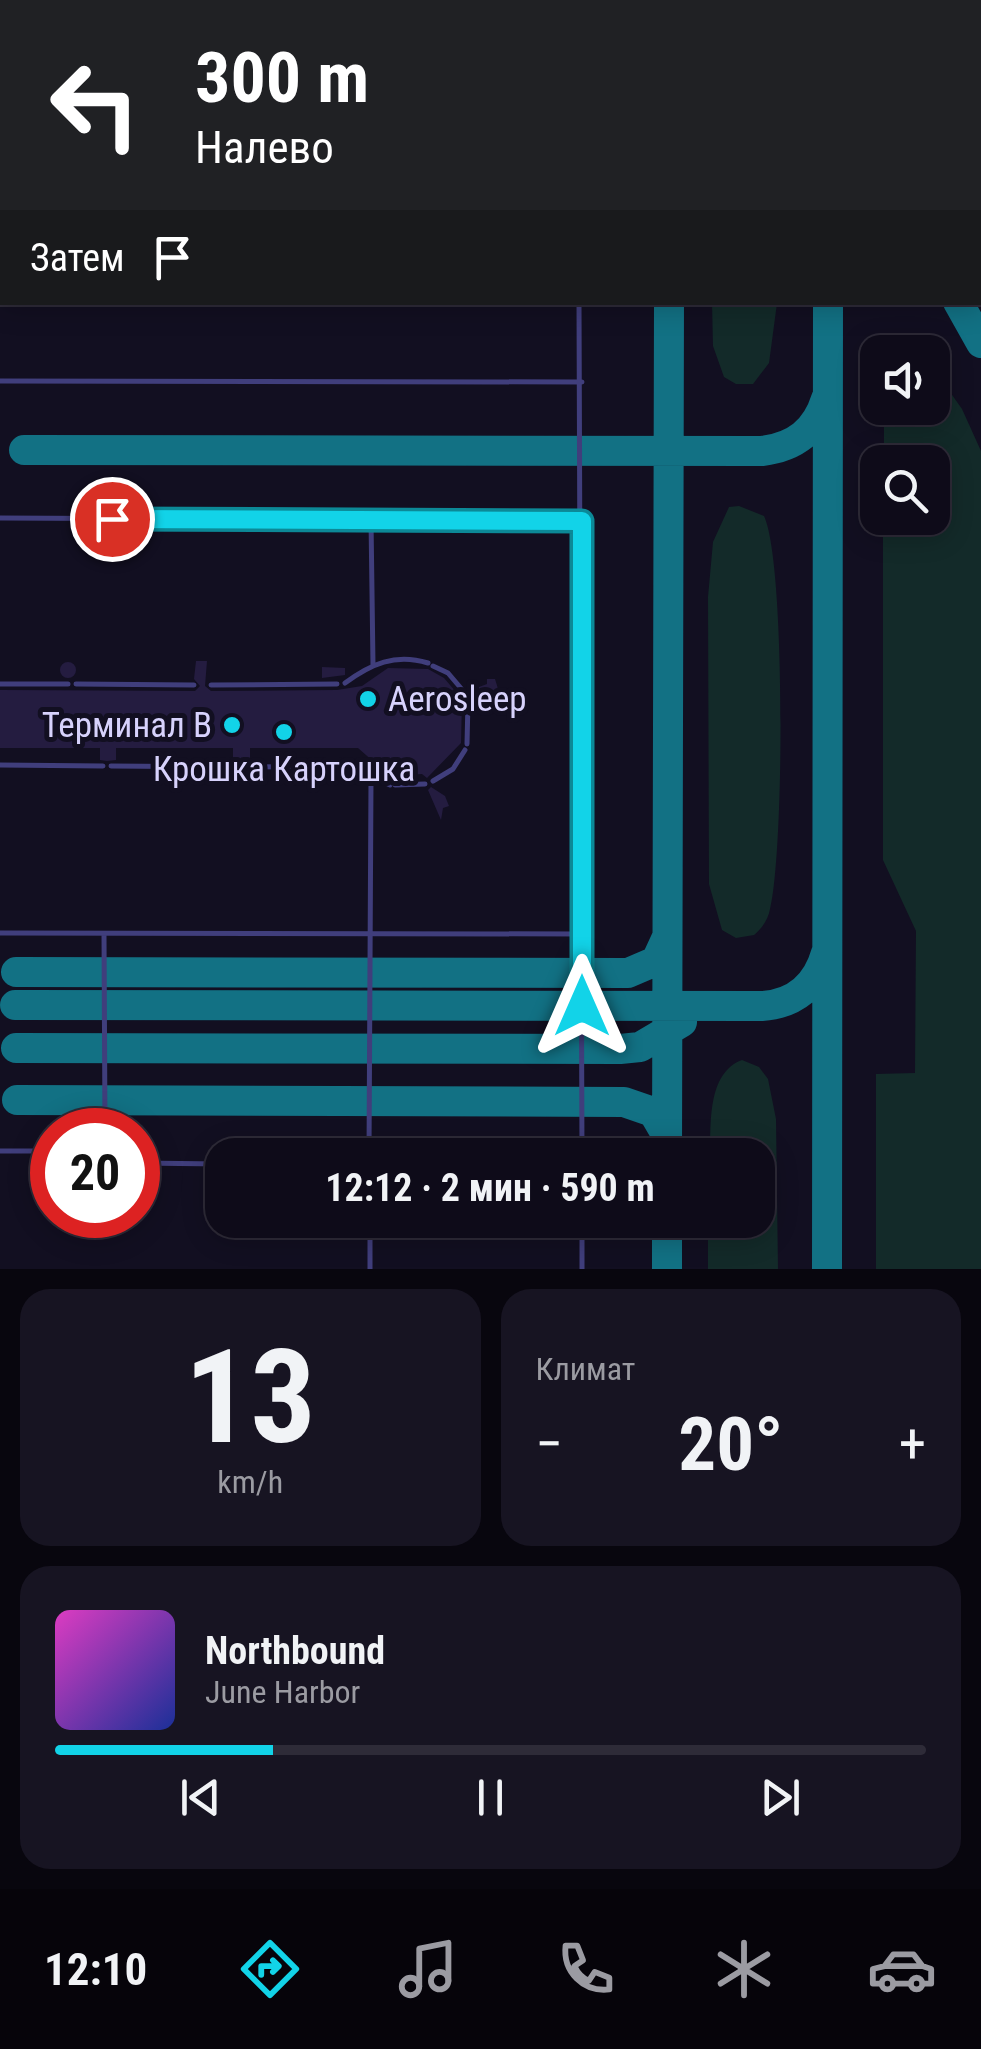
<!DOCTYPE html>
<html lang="ru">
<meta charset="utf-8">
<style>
:root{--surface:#0e0b19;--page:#171422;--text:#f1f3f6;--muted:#9b9ba2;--line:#2e2b38;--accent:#12d3e8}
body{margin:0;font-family:"Roboto Condensed",sans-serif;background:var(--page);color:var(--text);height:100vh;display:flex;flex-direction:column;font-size:38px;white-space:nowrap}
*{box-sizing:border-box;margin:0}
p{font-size:32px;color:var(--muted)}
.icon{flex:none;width:55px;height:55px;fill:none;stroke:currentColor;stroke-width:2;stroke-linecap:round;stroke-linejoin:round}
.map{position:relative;height:1269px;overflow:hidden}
.drawer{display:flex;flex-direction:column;gap:20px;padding:20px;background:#08060e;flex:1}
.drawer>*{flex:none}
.hud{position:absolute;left:0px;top:0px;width:982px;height:305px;box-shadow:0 5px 25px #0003,0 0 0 2px var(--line);background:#202124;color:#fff;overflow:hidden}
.tools{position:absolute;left:860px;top:335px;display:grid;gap:20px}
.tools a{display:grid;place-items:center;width:90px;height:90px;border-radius:20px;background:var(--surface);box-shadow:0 5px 25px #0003,0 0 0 2px var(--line);font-size:50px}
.speed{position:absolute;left:30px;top:1108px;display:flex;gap:20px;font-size:50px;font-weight:700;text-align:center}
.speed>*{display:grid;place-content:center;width:130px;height:130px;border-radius:50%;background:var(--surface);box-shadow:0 5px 25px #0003,0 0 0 2px var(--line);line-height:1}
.speed .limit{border:15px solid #d22;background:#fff;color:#111}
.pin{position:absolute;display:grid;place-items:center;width:85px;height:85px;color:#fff;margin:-42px;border:5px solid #fff;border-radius:50%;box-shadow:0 2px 10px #0007}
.me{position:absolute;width:110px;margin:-55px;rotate:0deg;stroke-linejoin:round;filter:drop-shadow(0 0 8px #0008)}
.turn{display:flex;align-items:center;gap:35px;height:210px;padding:0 30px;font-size:45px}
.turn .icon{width:130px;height:130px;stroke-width:2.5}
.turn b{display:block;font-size:70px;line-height:85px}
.then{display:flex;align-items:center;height:95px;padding:0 30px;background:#0003;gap:20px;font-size:38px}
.big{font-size:75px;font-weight:700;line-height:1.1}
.drawer .widget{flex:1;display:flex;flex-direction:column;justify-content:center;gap:15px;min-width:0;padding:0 35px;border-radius:30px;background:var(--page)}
.drawer .dial{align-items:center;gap:0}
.dial b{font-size:130px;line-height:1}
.song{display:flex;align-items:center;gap:30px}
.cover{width:120px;height:120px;border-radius:15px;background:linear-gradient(135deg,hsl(310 70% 55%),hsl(230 70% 35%))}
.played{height:10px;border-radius:5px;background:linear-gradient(90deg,var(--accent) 25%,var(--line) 25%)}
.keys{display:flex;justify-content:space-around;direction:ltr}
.heat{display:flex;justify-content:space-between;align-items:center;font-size:55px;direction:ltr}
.drawer .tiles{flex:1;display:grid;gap:20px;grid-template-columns:1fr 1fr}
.widget:last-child{grid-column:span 2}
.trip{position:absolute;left:205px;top:1138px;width:570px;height:100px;border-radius:30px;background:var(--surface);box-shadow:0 5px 25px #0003,0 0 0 2px var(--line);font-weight:700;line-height:100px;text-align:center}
.tabs{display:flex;height:160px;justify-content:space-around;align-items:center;background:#06040a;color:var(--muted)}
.tabs .icon{width:70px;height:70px}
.tabs .selected{color:var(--accent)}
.tabs b{font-size:45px;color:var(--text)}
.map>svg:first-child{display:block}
.green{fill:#132a29}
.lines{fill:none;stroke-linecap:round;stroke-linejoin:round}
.taxiway{stroke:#127184;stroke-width:30}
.building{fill:#241c40}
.lane{stroke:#403e7c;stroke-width:5}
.route-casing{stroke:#0c8997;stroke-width:25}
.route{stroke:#12d3e8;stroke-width:18}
.poi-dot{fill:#12d3e8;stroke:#120f21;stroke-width:4}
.labels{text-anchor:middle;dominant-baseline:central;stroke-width:10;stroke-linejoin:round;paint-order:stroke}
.poi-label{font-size:35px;fill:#d7d2fc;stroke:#120f21;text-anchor:start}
</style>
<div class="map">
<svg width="981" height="1269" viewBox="0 0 981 1269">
<rect width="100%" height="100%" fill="#120f21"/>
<path class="green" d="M876 0H981V248L980 2Z
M712 303H777L769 363 753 384H736L724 377 713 346Z
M933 368 962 409 981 451V1269H876V1074L915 1073 916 931 883 860V518H932V462H884V408H932Z
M739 506 764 516C786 563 784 854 770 909 768 920 762 928 754 935L736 938 722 930 709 884 708 597 713 542 729 507Z
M742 1060 759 1067 768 1079 776 1119 778 1269H708V1220H758V1155H710C711 1124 707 1073 742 1060Z"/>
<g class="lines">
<path class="taxiway" d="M607 0V2
M115 2V0
M829 2V0
M958 302 981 343
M24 450 762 451C795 447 816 431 826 399
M16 972 628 973 656 961 667 937
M15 1005 762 1006C795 1004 817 985 826 953
M16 1048 620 1049 640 1047 682 1022
M17 1100 624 1102 653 1112 667 1136
M667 1155 669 302
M667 1269V1220
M827 1269 828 302"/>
</g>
<path class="building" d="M196 661H207L205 686 211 691 337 690 362 686 388 668 428 669 444 678 462 699 461 743 427 778 422 774 390 776 358 748H250V761L242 763 233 759V748H116V760L107 761 100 760V748H0V690L195 691 200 686 194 679Z
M60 670a8 8 0 1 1 16 0a8 8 0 1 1-16 0Z
M322 667 345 668V675L322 678Z
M487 679H495L499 692 474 699 471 690 487 684Z
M431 787 445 796 449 806 443 808 441 820 428 790Z"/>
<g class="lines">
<path class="lane" d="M85 0 90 2
M222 0 224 2
M359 0 363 2
M139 2 140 0
M200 2 206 0
M502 2V0
M0 247H2
M579 302 582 1155
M0 381 582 382
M0 518 582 521
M371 520 373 665
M433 666 448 673 465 693
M345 683C371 664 395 653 428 663
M0 684H68
M76 684 194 685
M211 685 337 684
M467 744 468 701
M0 765 103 766
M111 766 237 767
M247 767 347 766 390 785
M433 781 453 769 465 750
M395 785 425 784
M0 933 582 934
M104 934 105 1130
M0 1151H52
M369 1155 371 779
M138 1163 222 1164
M370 1220V1269
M582 1220V1269"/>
</g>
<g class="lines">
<g class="route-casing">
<path id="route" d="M112 519 582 521V1006"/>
</g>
<use href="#route" class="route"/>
</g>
<g class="poi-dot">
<circle cx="368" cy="699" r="10"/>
<circle cx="232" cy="725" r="10"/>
<circle cx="284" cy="732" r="10"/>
</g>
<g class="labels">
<g class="poi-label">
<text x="388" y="699">Aerosleep</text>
<text x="212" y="725" text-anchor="end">Терминал B</text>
<text x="284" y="769" text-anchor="middle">Крошка Картошка</text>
</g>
</g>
</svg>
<div class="tools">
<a><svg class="icon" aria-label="sound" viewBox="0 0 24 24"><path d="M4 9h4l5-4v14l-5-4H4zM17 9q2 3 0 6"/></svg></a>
<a><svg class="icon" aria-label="search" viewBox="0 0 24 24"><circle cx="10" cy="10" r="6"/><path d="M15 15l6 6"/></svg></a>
</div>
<div class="speed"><div class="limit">20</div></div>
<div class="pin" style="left:112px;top:519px;background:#d93025"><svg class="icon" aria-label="arrive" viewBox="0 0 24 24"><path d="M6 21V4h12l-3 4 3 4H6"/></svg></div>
<svg class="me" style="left:582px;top:1006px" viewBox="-20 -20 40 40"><path d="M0-17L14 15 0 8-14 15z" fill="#12d3e8" stroke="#fff" stroke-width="4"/></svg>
<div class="trip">12:12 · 2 мин · 590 m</div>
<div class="hud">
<div class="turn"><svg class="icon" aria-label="left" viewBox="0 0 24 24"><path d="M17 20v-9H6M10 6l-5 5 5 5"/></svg><div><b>300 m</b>Налево</div></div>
<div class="then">Затем<svg class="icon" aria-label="arrive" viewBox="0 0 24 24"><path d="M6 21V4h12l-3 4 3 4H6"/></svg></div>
</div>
</div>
<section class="drawer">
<div class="tiles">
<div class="widget dial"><b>13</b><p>km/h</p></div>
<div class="widget"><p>Климат</p>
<div class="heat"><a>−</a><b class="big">20°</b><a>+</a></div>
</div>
<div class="widget">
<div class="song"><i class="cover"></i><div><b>Northbound</b><p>June Harbor</p></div></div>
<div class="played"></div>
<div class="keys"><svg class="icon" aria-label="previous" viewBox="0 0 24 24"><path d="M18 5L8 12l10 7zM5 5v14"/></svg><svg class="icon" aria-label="pause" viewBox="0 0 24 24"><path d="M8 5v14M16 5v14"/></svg><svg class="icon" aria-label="next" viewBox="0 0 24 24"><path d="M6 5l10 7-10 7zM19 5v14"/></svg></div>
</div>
</div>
</section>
<nav class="tabs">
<b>12:10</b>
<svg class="icon selected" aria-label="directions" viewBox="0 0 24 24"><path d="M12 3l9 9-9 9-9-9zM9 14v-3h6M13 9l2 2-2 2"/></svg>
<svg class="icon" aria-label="music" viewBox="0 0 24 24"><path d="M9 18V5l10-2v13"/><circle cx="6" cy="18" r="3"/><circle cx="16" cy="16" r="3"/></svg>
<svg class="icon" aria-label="phone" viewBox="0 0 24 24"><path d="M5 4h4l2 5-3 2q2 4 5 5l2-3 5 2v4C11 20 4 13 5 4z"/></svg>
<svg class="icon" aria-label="climate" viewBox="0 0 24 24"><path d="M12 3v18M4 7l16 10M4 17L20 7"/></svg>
<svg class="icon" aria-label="car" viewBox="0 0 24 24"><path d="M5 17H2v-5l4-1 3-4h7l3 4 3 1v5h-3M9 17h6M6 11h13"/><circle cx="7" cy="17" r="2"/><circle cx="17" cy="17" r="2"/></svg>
</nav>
